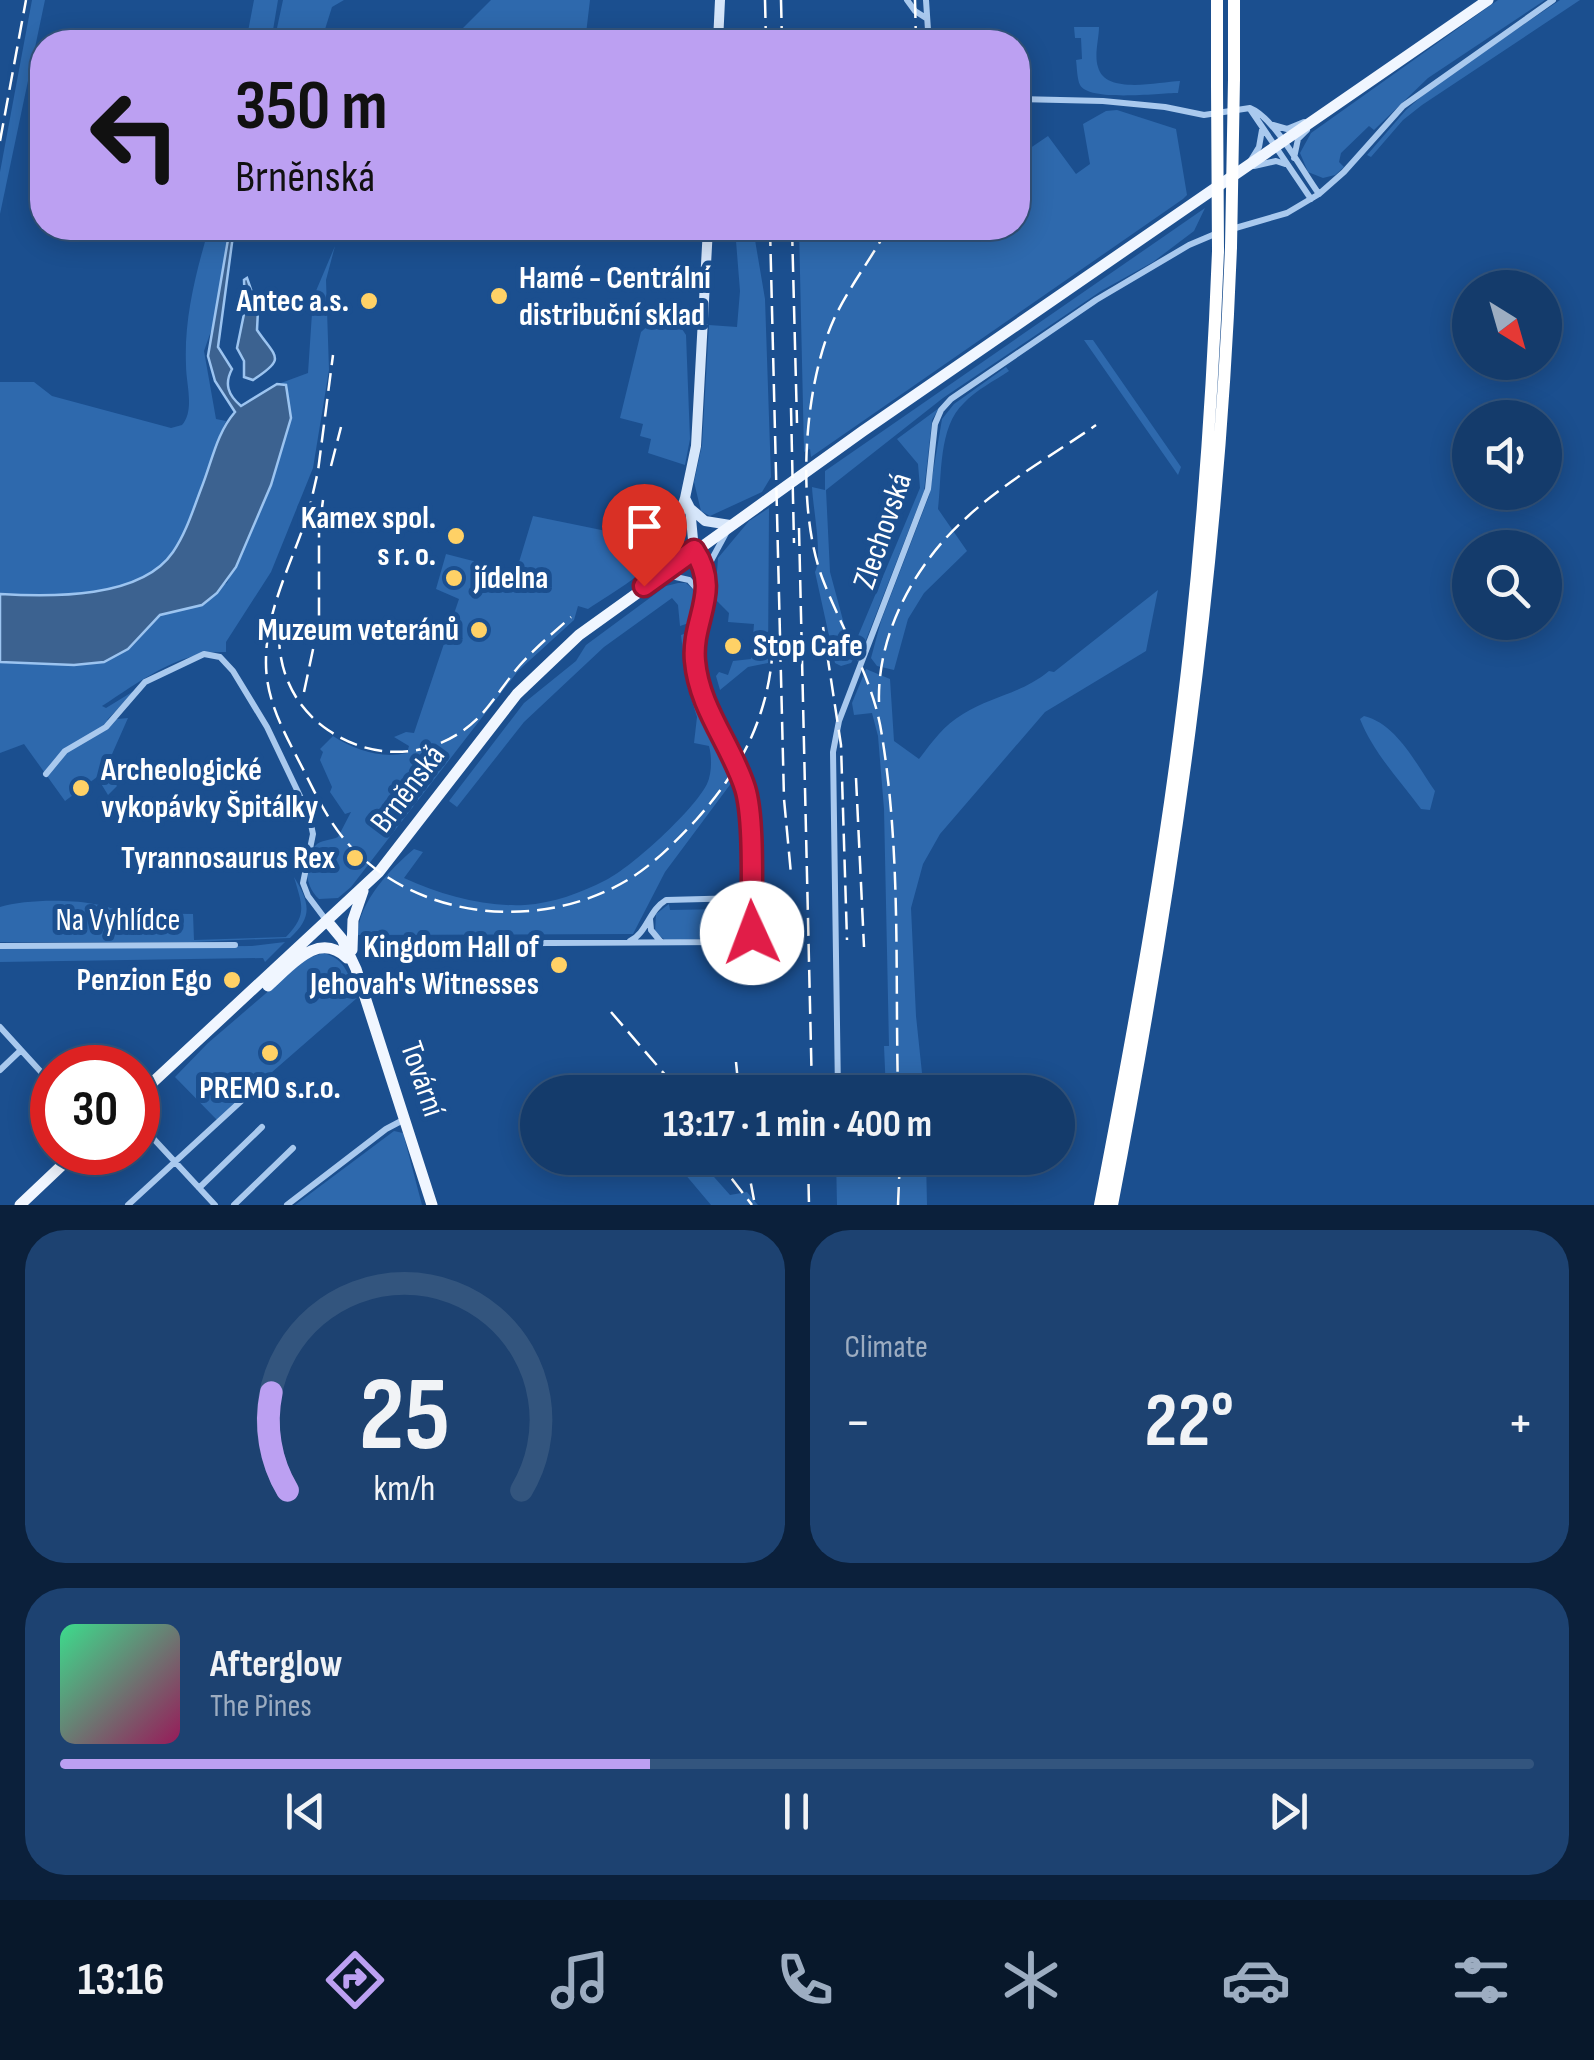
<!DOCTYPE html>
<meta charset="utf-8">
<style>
:root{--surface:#143b6b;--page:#1d4271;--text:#f1f3f6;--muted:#9dadc1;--line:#33557e;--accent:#bca0f2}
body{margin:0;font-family:"Sofia Sans Condensed",sans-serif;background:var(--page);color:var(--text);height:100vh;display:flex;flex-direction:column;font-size:38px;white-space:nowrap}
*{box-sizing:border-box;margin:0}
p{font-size:32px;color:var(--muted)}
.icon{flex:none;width:55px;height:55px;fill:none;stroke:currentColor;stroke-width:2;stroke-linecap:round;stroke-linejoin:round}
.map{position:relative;height:1205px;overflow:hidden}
.side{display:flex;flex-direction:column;gap:25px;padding:25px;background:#0b203b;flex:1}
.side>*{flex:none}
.top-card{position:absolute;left:30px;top:30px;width:1000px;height:210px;border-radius:40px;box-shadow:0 5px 25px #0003,0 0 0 2px var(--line);background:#bca0f2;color:#111;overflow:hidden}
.needle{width:65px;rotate:143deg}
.tools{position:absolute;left:1452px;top:270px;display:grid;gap:20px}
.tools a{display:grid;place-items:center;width:110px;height:110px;border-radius:50%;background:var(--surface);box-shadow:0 5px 25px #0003,0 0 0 2px var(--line);font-size:50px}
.speed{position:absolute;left:30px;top:1045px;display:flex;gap:20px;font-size:50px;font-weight:700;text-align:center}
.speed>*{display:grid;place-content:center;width:130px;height:130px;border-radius:50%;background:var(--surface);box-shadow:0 5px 25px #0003,0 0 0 2px var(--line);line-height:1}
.speed .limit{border:15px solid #d22;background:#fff;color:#111}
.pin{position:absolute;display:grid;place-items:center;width:85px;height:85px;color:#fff;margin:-102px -42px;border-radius:50% 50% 50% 0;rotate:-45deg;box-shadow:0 0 10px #0007}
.pin .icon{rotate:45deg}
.me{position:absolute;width:110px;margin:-55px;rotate:358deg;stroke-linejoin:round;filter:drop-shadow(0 0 8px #0008)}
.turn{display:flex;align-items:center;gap:35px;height:210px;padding:0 40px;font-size:45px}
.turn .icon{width:130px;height:130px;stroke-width:2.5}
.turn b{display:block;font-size:70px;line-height:85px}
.big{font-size:75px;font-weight:700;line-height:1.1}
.side .card{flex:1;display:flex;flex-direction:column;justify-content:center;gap:15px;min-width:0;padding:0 35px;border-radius:40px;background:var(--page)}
.side .dial{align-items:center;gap:0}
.dial svg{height:260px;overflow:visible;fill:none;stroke:var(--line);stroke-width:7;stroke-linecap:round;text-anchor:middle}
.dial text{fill:var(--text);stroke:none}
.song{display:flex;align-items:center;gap:30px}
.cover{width:120px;height:120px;border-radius:15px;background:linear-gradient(135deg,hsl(150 70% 55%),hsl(330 70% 35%))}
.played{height:10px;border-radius:5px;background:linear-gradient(90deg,var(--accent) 40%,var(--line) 40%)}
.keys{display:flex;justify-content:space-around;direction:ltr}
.heat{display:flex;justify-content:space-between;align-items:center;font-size:55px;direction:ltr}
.side .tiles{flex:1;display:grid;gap:25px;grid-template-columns:1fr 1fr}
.card:last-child{grid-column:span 2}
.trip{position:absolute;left:520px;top:1075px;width:555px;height:100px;border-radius:50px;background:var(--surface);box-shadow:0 5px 25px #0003,0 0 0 2px var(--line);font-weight:700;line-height:100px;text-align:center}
.tabs{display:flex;height:160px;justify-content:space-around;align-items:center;background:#08182b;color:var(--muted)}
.tabs .icon{width:70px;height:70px}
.tabs .current{color:var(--accent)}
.tabs b{font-size:45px;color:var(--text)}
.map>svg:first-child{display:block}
.green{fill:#2e69ad}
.water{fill:#3c6290;stroke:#9cc4f0;stroke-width:2.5}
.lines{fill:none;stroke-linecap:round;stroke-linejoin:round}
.street{stroke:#a9c9ee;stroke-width:6}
.secondary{stroke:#d6e6fa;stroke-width:10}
.primary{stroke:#f0f6ff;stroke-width:11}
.highway{stroke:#fff;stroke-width:12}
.rail{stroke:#fff;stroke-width:2.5;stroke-dasharray:18 8;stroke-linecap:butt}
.highway-bridge{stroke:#fff;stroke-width:12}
.route-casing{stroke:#92132f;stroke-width:25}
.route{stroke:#e11d48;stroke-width:18}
.poi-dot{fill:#ffd166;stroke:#1b4f8f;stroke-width:4}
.labels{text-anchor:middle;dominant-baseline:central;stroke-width:10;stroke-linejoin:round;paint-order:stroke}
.poi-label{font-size:32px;font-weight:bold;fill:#fff;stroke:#1b4f8f;text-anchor:end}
.street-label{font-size:32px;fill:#fff;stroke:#1b4f8f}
</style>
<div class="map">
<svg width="1594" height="1205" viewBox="0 0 1594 1205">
<rect width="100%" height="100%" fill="#1b4f8f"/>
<path class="green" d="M32 0H45L0 214V172Z
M254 0H278L271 42H246Z
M283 0H344L332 7 321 42H274Z
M491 0H590L585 42H449Z
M1498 0H1545L1428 78 1374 130 1369 126 1341 153 1339 162 1344 167 1335 175 1323 178 1308 172 1300 153 1311 133Z
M1560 0H1580L1422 105 1403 120 1371 157 1367 155 1406 110 1437 83Z
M1074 27H1099C1099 39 1094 55 1098 67 1105 95 1158 82 1180 81L1178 93C1159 93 1089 102 1080 85 1077 79 1077 67 1076 60L1082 59 1081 38H1075Z
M1117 110 1176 129 1187 195 1183 199 811 457 810 449 804 452 799 228H1018V154L1020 155 1048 136 1076 174 1090 164 1083 124 1106 111Z
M1205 208 1194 231 1153 262 1101 291 943 398 826 490 830 572 847 635 858 636 920 488 918 464 897 439 939 408 932 420 924 491 866 640 851 663 841 666 835 663 815 572C823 557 813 509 812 487L825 490V471Z
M209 228H230L217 314 204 351 216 419 226 421C206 463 199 511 174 551 142 600 51 597 0 594V382H34L52 396 171 428 182 425C195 410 186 384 186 365 184 318 196 272 209 228Z
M714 228H753L765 299 771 477 762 492 710 516 701 511 694 482 702 445 709 325 737 327 740 291 736 241 713 240Z
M335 246 326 280 329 370 313 468 271 572 226 642V652C180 650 139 682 102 706L106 708 137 689 107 720 128 718 105 770 117 786 108 795 97 777 65 801 24 744 0 753V662L74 665 104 662 128 649 160 615 172 613 227 583 271 485 291 418 286 386 281 383 308 373 313 298Z
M661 321 682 329 686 335 690 439 685 465 648 453 651 439 640 436 643 424 620 418 641 332 650 324Z
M1084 340H1093L1181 467 1178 475Z
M1006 367 1009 371C994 381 976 390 964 403 938 427 942 476 938 509L967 551 924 593 908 619 894 670 877 666 871 658 881 621 929 496 942 419 954 404Z
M769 508 768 663 748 667 720 690 716 676 719 672 728 675 733 661 751 659 754 624 728 622 729 613 715 599 718 558 749 521Z
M533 516 665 543C653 571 613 592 588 609L578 606 574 620 518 671 351 887 338 898 319 899C305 887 302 861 315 846 321 839 330 841 338 837L351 812 345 814 330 792 332 787 320 760 323 752 320 749 333 736C354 750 382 759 407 753L409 746 394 737 406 732 414 733 459 599 436 589 446 554 516 572Z
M678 583H686L698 594 700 609 692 622 680 626 678 605 672 598 604 647 524 722 457 807 449 801 524 703 576 661 586 645 666 586Z
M1158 590 1146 651 1045 712 940 834 923 864 911 908 916 1016 924 1092H886L884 1046H889L884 809 878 736 872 713 854 715 852 703 866 669 890 679 894 741 919 759C932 742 944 725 963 714 992 696 1021 694 1049 671L1054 672Z
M684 634 690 640 695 684 735 778 665 872 633 934 358 935C357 904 391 868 414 849L423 852 404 878C442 895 483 907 525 905 553 903 581 893 606 880 632 867 694 810 707 784 712 773 712 757 709 746L694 743 697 717 687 685 681 635Z
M1364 716C1397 724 1416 764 1435 791L1430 810 1421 809C1399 779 1374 754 1360 719Z
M294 877C310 903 313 917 290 938L191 942H0V907C31 898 95 898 123 913L193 914 194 940 286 937C308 914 302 905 294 877Z
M727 903H731L732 912H741L739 931 733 938 665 940 655 932 656 914 669 904 670 910 726 909Z
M285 942 265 962 263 958 0 962V948L252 946Z
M323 953C347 959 349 977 357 998L217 1120 175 1077 208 1043 306 959Z
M394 1131 403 1133 422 1205H295Z
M690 1158H701L699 1160 730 1195 747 1192 758 1205H711L679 1167Z
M836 1158H926L927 1205H837Z"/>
<path class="water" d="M230 228H234L218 347 232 369C224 384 228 395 241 406L277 384 286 385 291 418 271 485 236 567 217 593 202 605 160 615 128 649 104 662 74 665 0 662V594C51 597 141 599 173 552 186 533 193 510 201 489 212 462 216 434 235 412L215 381 208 356Z
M247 278 258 310 257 330C276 358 287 358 253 380L244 377V361L237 348 245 309 244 280Z"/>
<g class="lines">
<path class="street" d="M907 0 915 11 926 18
M926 0 928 30 933 42
M1018 99 1103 101 1165 107 1204 115 1250 108C1275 118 1302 171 1319 194
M1250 109 1311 199
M1273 125 1287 129 1304 122
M1294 158 1298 139 1307 130
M1251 160 1259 147 1262 130
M1254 166 1276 161 1285 164
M1232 229 1287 213 1319 194 1344 172 1403 106 1553 0
M706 570 726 533
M667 575 689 580 705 598
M46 774 65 751 106 727 145 682 204 654 220 657 233 671 267 727 309 815 313 834 303 883 308 896 326 920
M650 919 651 930 661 942
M630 941C647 933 649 910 666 900L743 898 750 893
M372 944 722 942 744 941 751 937 748 799C738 751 702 713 695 663 689 621 723 594 694 551
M0 946 235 945
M0 1027 52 1084
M0 1070 21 1050
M838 1092 833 752 839 721 928 489 935 424 941 410 951 399 1096 300 1189 245 1215 234
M138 1122 215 1205
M199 1188 262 1127
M128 1205 264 1080 273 1078 282 1085
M234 1205 293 1148
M287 1205 386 1129 405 1119"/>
<path class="secondary" d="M718 42 720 0
M685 498 690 508 694 550
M691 509 705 521 730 525
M661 574 685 498 696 446 708 228"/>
<path class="primary" d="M327 921 342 939 356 969 432 1205
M352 950 353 920 363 891
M268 986C291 966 318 930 347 958
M138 1096 379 872 517 694 579 635 863 431 1488 0
M20 1205 76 1152"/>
<path class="highway" d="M1217 0V85
M1234 79V0
M1100 1205C1136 1019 1170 832 1190 644 1204 513 1213 382 1218 251
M1112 1205C1173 888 1219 570 1231 247"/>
<path class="rail" d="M765 0 766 42
M781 0 782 42
M915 0 916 42
M0 141 26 0
M770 228 784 799 791 874
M792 228 797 423
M888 228C871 259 849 287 834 319 803 387 796 510 823 580 843 632 874 680 882 736 901 853 895 974 898 1092
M791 408 794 543
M331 466 341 427
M310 507C295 557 266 607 266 660 265 702 287 737 305 773 319 801 332 828 354 850 426 923 549 931 634 876 658 860 677 840 696 820 738 773 766 722 772 658
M307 519 318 471 333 355
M799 528 812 1092
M823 627 841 745 847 940
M279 631C278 671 294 707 328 730 377 764 441 758 482 714 496 698 507 680 520 665 536 647 553 633 571 617
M304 692 319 621V530L323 500
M879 702C877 634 915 564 965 519 1003 483 1053 455 1096 425
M856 778 864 947
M611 1012 680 1092
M736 1062 739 1092
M716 1158 752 1205
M746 1158 754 1200
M808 1158 809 1205
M898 1205 900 1158"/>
<path class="highway-bridge" d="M1217 85 1218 251
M1231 247 1234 79"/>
</g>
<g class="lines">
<g class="route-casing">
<path id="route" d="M644 586 694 550C722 592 691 619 695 661 699 708 731 744 745 788 755 820 751 897 752 933"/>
</g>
<use href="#route" class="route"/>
</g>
<g class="poi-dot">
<circle cx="499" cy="296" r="10"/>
<circle cx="369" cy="301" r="10"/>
<circle cx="456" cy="536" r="10"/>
<circle cx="454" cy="578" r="10"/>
<circle cx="479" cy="630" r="10"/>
<circle cx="733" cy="646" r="10"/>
<circle cx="81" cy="788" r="10"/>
<circle cx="355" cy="858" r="10"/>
<circle cx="559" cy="965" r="10"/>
<circle cx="232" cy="980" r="10"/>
<circle cx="270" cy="1053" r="10"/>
</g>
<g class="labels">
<g class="poi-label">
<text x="519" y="278" text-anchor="start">Hamé - Centrální<tspan x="519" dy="37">distribuční sklad</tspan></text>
<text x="349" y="301">Antec a.s.</text>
<text x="436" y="518">Kamex spol.<tspan x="436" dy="37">s r. o.</tspan></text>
<text x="474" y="578" text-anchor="start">jídelna</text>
<text x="459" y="630">Muzeum veteránů</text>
<text x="753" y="646" text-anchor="start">Stop Cafe</text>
<text x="101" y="770" text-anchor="start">Archeologické<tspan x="101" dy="37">vykopávky Špitálky</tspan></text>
<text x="335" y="858">Tyrannosaurus Rex</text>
<text x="539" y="947">Kingdom Hall of<tspan x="539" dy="37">Jehovah's Witnesses</tspan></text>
<text x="212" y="980">Penzion Ego</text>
<text x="270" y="1088" text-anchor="middle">PREMO s.r.o.</text>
</g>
<g class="street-label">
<text transform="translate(883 531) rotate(-71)">Zlechovská</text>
<text transform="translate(408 789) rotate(-53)">Brněnská</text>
<text x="118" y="920">Na Vyhlídce</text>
<text transform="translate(422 1079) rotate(71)">Tovární</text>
</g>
</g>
</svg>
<div class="tools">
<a><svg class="needle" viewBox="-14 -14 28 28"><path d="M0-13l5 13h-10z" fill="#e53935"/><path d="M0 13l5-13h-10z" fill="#9dadc1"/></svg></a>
<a><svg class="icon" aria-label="sound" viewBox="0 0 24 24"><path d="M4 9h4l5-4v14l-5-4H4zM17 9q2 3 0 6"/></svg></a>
<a><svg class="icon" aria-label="search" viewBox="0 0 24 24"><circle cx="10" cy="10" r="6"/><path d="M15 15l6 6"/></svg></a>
</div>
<div class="speed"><div class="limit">30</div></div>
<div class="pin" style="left:644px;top:586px;background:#d93025"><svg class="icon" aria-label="arrive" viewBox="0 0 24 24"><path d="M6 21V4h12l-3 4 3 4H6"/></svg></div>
<svg class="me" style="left:752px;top:933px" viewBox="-20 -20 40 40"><circle r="19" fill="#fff"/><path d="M0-13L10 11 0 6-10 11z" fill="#e11d48"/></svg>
<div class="trip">13:17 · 1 min · 400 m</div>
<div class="top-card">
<div class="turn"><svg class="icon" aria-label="left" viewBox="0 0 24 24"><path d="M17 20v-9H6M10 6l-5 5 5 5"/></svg><div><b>350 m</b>Brněnská</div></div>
</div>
</div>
<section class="side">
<div class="tiles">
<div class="card dial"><svg viewBox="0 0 100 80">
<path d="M14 69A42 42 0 1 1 86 69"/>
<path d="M14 69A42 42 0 0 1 9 39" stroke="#bca0f2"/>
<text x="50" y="56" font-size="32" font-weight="700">25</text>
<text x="50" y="72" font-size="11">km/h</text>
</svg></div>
<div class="card"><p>Climate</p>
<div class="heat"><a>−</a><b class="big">22°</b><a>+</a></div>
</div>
<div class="card">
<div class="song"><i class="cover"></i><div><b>Afterglow</b><p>The Pines</p></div></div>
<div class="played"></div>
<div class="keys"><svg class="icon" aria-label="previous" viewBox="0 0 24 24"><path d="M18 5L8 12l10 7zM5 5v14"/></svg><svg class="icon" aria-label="pause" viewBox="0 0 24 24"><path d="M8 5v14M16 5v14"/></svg><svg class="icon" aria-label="next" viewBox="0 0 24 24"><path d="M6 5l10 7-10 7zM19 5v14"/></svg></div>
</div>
</div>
</section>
<nav class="tabs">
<b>13:16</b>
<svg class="icon current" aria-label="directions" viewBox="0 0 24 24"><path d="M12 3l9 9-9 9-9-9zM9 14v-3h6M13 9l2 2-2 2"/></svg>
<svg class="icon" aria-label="music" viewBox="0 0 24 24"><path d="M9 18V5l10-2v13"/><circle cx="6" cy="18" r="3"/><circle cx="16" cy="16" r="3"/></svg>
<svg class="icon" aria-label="phone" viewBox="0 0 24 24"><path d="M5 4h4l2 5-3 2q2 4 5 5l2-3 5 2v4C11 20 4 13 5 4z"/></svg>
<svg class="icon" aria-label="climate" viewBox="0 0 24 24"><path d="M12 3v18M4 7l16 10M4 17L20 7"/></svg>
<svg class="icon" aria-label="car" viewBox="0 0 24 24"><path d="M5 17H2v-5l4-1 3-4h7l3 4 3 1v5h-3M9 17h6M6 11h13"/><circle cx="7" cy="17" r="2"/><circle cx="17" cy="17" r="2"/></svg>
<svg class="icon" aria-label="filters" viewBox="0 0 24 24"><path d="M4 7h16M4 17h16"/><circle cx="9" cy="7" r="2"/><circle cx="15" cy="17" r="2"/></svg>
</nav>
